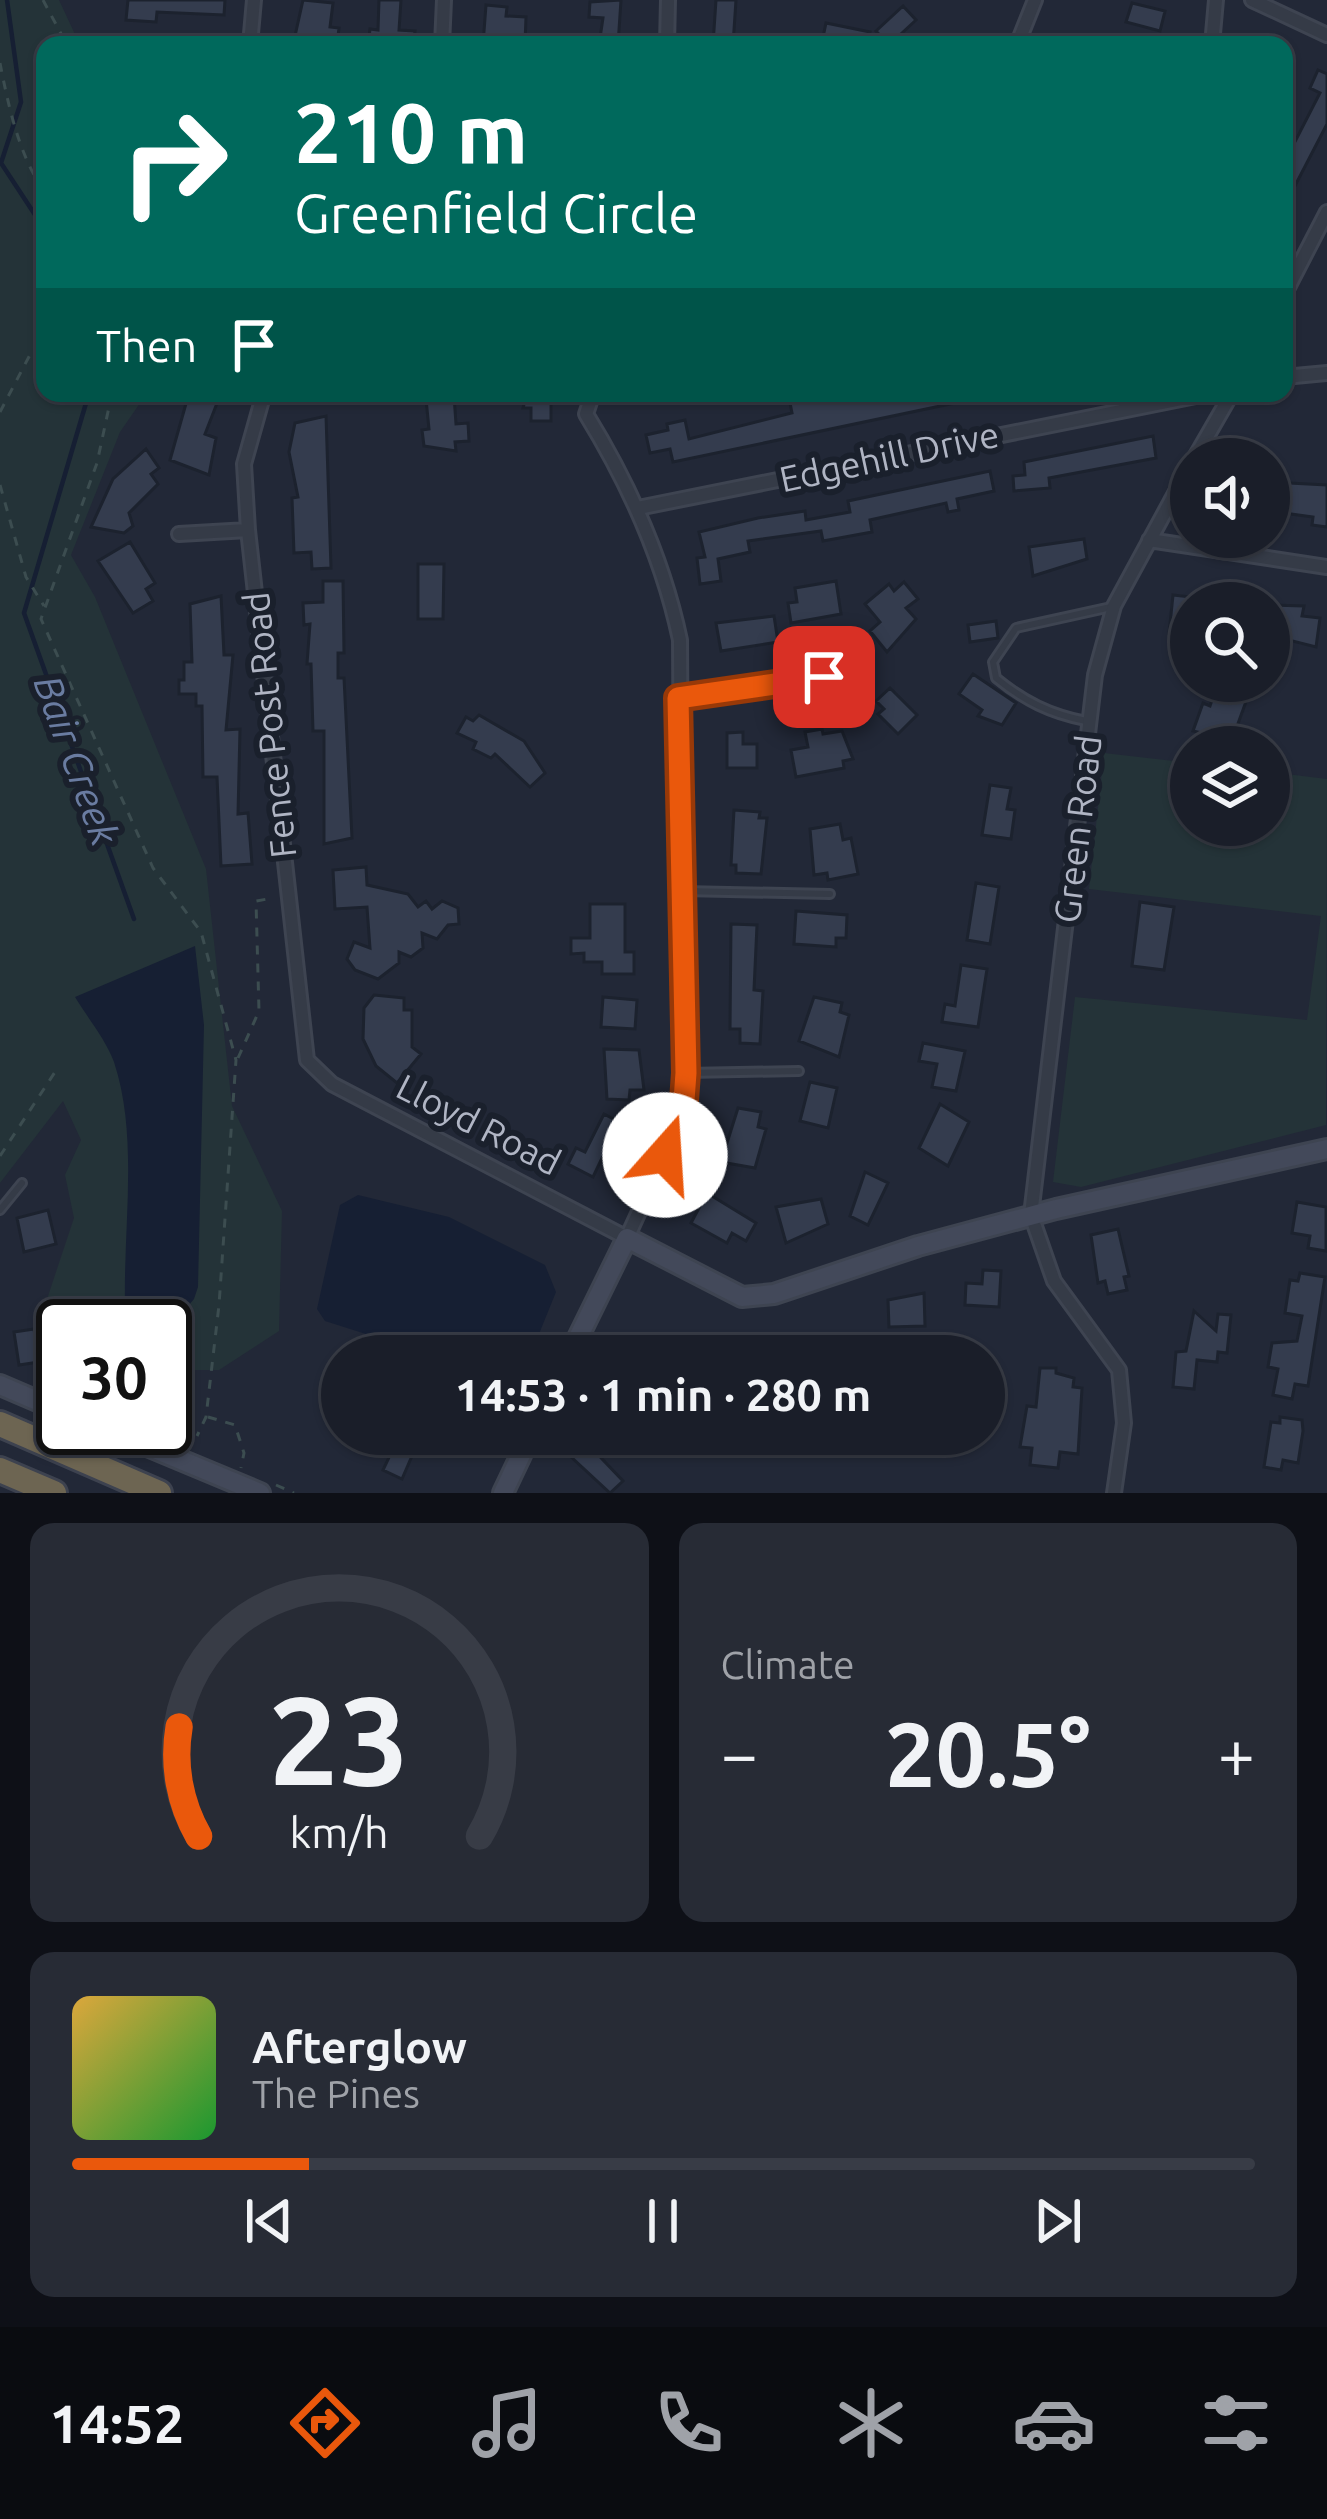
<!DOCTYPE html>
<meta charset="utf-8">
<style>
:root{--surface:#1a1e29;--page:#272b35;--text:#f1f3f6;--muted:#9fa2a8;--line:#383c46;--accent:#ea580c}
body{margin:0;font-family:Ubuntu,sans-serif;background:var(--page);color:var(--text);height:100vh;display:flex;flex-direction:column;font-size:45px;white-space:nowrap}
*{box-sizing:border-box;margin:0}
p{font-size:39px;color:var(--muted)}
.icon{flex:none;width:66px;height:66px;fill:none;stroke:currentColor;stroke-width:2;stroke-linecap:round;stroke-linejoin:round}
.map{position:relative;height:1493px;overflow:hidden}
.side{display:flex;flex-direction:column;gap:30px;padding:30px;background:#0e1017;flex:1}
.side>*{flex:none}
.top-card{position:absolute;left:36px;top:36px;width:1257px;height:366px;border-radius:24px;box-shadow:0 3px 9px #0004,0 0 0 3px var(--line);background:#00695c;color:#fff;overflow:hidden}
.tools{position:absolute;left:1170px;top:438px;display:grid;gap:24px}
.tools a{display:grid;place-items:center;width:120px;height:120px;border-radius:50%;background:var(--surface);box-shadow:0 3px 9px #0004,0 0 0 3px var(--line);font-size:60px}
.speed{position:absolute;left:36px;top:1299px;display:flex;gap:24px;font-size:60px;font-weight:700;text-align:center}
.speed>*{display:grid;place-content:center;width:156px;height:156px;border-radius:50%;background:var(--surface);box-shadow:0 3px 9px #0004,0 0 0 3px var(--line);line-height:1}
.speed .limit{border:6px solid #111;border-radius:18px;background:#fff;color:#111}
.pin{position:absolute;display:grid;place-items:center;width:102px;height:102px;color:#fff;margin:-51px;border-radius:24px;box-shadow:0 6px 18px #0006}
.me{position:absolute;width:132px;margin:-66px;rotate:19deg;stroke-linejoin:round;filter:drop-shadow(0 0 9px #0008)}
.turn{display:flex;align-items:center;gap:42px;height:252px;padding:0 60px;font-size:54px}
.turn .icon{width:156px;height:156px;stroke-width:2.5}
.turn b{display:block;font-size:84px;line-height:102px}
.then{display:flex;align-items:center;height:114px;padding:0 60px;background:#0003;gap:24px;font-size:45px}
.big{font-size:90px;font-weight:700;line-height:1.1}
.side .card{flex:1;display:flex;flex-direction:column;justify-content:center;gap:18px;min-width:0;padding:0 42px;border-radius:24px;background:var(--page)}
.side .dial{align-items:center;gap:0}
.dial svg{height:312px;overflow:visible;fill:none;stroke:var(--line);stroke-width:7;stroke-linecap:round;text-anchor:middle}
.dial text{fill:var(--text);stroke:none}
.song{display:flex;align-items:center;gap:36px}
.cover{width:144px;height:144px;border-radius:18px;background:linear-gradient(135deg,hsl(40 70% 55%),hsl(130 70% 35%))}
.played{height:12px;border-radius:6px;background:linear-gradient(90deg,var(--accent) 20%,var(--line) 20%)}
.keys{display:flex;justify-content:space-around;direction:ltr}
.heat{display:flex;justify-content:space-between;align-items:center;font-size:66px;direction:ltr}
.side .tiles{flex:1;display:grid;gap:30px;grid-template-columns:1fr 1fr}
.card:last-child{grid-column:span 2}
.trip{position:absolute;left:321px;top:1335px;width:684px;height:120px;border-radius:60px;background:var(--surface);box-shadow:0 3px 9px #0004,0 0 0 3px var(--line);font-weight:700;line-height:120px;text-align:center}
.menu{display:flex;height:192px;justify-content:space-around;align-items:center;background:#0a0c10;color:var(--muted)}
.menu .icon{width:84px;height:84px}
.menu .active{color:var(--accent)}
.menu b{font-size:54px;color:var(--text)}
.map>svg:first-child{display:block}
.green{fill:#243338}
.water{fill:#161f33}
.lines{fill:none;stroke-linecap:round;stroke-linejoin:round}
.stream{stroke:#161f33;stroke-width:4.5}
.building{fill:#343c4e;stroke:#1c222e;stroke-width:3}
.lane-casing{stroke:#3e4451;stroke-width:12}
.street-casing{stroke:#3e4451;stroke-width:18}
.secondary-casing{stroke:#3e4451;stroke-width:24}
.highway-casing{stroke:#3d424f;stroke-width:30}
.path{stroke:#3c4d50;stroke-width:3;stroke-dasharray:9 9;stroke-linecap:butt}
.lane{stroke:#353b47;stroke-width:6}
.street{stroke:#353b47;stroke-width:12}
.secondary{stroke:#43495a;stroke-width:18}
.highway{stroke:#6d6552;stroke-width:24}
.route-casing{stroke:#983908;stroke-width:30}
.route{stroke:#ea580c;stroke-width:21}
.labels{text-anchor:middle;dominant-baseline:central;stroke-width:12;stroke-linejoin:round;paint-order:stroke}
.street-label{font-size:36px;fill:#b0b5c4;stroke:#1a202c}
.water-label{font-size:39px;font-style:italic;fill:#6a7ca1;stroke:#1a202c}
</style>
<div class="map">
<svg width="1327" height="1493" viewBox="0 0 1327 1493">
<rect width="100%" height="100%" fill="#222837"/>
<path class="green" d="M0 0H59L80 45H45V393H147L120 432 71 555 95 597 206 869 232 1106 282 1211 279 1331 219 1370H165V1326H63V1371H40L39 1323 74 1218 65 1175 81 1140 63 1101 0 1183Z
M1104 753 1191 763V825H1269V772L1327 779 1326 1125 1081 1187 1053 1182 1075 997 1307 1020 1321 916 1089 889Z"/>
<path class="water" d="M195 946 204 1025 198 1287 194 1299 165 1333V1326H126C120 1241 141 1144 114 1062 106 1040 87 1017 75 997Z
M358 1195 449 1217 545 1265 556 1292 530 1356H435L325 1321 317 1309 340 1205Z"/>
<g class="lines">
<path class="stream" d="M7 0 21 102 1 163 45 230
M89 393 24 613 134 919"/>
</g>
<path class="building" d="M128 0H225L224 15 157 12 156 22 126 20Z
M303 0 333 3 330 27 339 28 337 44 293 45Z
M379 0H401L399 30 415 31 413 45H368L370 29 378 30Z
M621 0 618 45H599L603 18 589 17 590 2Z
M716 0H736L733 45H713Z
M1132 3 1165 11 1160 31 1126 22Z
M486 5 507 7 506 16 526 17 525 43 483 45Z
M903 6 916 20 889 45 876 31Z
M826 23 870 32 867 45 822 42Z
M1318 70 1327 74V124L1284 207V163L1320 93 1310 88Z
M189 393H221L205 434 216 438 209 475 170 460Z
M527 393H551V421H531V408H523Z
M788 393H853L854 401 906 393H968L969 400 673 462 670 449 650 453 646 435 668 430 667 424 685 420 689 439 792 413Z
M454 396 456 424 468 423 469 441 455 442 456 451 424 446 422 430 429 429 426 399Z
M326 416 331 568 312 569 311 552 294 553 292 498 298 497 289 452 295 423Z
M1153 436 1156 458 1049 478 1050 488 1014 491 1013 476 1025 475 1024 462Z
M146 449 159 468 151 474 158 484 129 513 133 526 124 533 91 527 113 479Z
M990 471 994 491 957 499 959 510 948 512 946 503 870 520 872 532 823 541 821 531 748 541 750 552 718 559 721 581 700 584 697 558 705 557 699 532 758 518 805 511 806 520 850 512 848 501Z
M1269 482 1327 485V527L1312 525 1313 517 1269 511Z
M1084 539 1087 559 1033 576 1029 547Z
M130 542 155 583 146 589 153 601 133 613 98 561Z
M418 564H444L443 619H418Z
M323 581H343L344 653H338V678H344L352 838 324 844V731H313L311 664H307L310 624 304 625 303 603 323 602Z
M836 581 841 614 791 623 788 603 797 602 795 588Z
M904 582 918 599 906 608 916 619 887 652 870 631 880 622 865 604 889 584 894 591Z
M1173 595 1191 597V636L1169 634Z
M221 596 224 655H233L226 730 240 729 238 814 248 813 252 864 221 866 217 777H203L202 706H196V694H179V680H184V662H192L190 604Z
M1269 605 1304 606 1302 616 1320 618 1316 647 1269 635Z
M774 616 778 642 721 651 716 623Z
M996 621 998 638 970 642 968 625Z
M973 674 1016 703 1002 725 978 716 982 710 959 694Z
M890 688 917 715 898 734 878 714 884 709 876 701Z
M1228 688 1248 696 1232 740 1193 731 1203 703 1210 706 1214 694 1225 698Z
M479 715 524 741 545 773 530 787 495 754 491 758 473 749 476 742 457 733 466 717 473 721Z
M822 729 823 734 842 731 853 759 843 761 844 768 796 777 791 750 808 747 805 732Z
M743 732V744H757V768H727V733Z
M990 785 1011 788 1007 809 1015 810 1011 839 982 835Z
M734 810 760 812 759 818H767L761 874 736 873V865H731Z
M840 824 843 840 851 838 858 874 828 880 827 873 814 875 810 829Z
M366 867 367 885 408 894 418 907 426 901 432 909 442 901 458 908 459 924 448 925 437 939 422 933 423 948 411 957 399 952V963L378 979 355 970 347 959 354 942 370 948 367 907 335 909 333 870Z
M976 883 999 887 990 944 967 940Z
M1140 902 1174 907 1164 970 1132 966Z
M590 904H625V952H634V974H602V962H584V953L571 954V938H590Z
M796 911 847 915 846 938H836V947L794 944Z
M731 924 757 925 754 990 763 991 760 1044 740 1043V1029H730Z
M961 965 987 969 978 1027 942 1022 945 1004 955 1006Z
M374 995 404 998V1010H412V1047L421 1054 397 1083 376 1066 363 1039 364 1008Z
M603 997 637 1000 635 1029 601 1027Z
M814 997 842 1003 840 1012 849 1015 839 1057 799 1041Z
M923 1043 965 1051 956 1091 932 1087 937 1064 919 1061Z
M604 1049 639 1050 644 1090H630L629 1100 607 1099Z
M810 1082 837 1088 828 1128 800 1121Z
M940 1104 969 1122 948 1166 919 1148Z
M738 1108 761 1112 758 1127 766 1129 755 1168 721 1162Z
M604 1114 634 1130 616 1165 602 1158 593 1177 568 1164 576 1148 585 1152Z
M865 1172 888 1183 868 1225 850 1216Z
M707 1193 756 1223 746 1241 732 1233 727 1243 691 1223Z
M821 1199 828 1224 786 1243 776 1207Z
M1297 1202 1326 1207V1251L1308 1248 1310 1236 1292 1233Z
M48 1210 56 1244 24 1252 17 1218Z
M1118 1229 1129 1276 1124 1277 1127 1290 1108 1294 1105 1281 1098 1283 1091 1235Z
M983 1270 1001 1271 999 1307 965 1305 966 1283 982 1284Z
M1300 1273 1325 1277 1308 1386 1295 1384 1292 1399 1273 1395 1278 1369 1268 1367 1272 1343 1297 1341 1302 1316 1285 1313 1290 1280 1298 1281Z
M924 1293 925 1326 889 1327 888 1300Z
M1194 1311 1216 1331 1218 1314 1231 1315 1227 1353 1218 1352 1217 1362 1197 1360 1194 1389 1173 1387 1176 1352 1186 1351Z
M34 1329 39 1362 19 1365 14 1332Z
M1040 1368H1056V1373L1074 1378 1073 1387 1082 1388 1078 1454 1060 1452 1058 1468 1030 1465 1032 1448 1020 1447 1027 1406 1036 1407Z
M1280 1417 1302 1420 1303 1431 1298 1463 1283 1460 1281 1470 1264 1467 1271 1422 1280 1423Z
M361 1434H434L431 1442 436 1444 430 1456 415 1449 402 1479 383 1470 393 1449Z
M584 1440 623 1481 610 1493 569 1455Z"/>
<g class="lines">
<g class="lane-casing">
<path id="lane" d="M1086 721C1050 714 1024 701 996 678L993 662 1016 628 1111 607
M682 891 830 894
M686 1073 799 1071
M0 1210 22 1183"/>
</g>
<g class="street-casing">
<path id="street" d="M1252 0 1327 35
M250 45 254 0
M442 45 444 0
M667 45 668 0
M1017 45 1035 0
M1212 45 1216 0
M1284 295 1327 212
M1284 377 1327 373
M264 393 244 464 248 530 307 1060 332 1084 627 1238 683 1115 680 640C663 559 629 484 586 414L593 393
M1194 459 1232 393
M638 508 1211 393
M179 534 248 530
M1149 540 1327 567
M678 698 824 677
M1114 1493 1124 1423 1119 1370 1054 1281 1031 1215 1095 675 1114 606 1191 464"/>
</g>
<g class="secondary-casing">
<path id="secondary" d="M569 1356 627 1238 742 1297 774 1294 918 1246 1056 1209 1327 1149
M0 1385 63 1412
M104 1428 260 1493
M503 1493 531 1434"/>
</g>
<g class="highway-casing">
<path id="highway" d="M0 1424 159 1493
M0 1470 54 1493"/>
</g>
<path class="path" d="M43 0 67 45
M0 63C8 104 19 157 45 192
M112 393 97 463 41 619 153 868 201 932 236 1060 219 1305 206 1417 197 1436
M0 412 33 349 45 340
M0 485 26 577 44 606
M238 1058 259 1011 256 901 273 898
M0 1156 55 1072
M208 1417 235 1425 244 1453 241 1468
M276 1485 294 1493"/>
<use href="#lane" class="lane"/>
<use href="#street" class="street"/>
<use href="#secondary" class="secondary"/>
<use href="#highway" class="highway"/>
</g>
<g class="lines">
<g class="route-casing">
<path id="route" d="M665 1155 683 1114 686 1073 678 698 824 677"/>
</g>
<use href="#route" class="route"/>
</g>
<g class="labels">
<g class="street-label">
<text transform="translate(889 456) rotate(-12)">Edgehill Drive</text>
<text transform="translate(269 725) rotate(-96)">Fence Post Road</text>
<text transform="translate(1077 829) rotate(-83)">Green Road</text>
<text transform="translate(479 1124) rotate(27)">Lloyd Road</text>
</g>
<g class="water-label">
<text transform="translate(77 760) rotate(70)">Bair Creek</text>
</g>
</g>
</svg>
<div class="tools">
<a><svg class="icon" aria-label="sound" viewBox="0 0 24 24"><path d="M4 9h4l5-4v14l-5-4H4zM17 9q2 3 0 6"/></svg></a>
<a><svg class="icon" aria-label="search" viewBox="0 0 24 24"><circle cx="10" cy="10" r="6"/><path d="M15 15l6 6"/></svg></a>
<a><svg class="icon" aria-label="layers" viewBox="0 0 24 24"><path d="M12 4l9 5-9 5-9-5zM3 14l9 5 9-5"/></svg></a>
</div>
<div class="speed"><div class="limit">30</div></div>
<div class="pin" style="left:824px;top:677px;background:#d93025"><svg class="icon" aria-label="arrive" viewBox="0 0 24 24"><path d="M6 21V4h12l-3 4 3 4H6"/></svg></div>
<svg class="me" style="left:665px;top:1155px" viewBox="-20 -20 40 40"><circle r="19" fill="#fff"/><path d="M0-13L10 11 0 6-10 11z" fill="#ea580c"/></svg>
<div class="trip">14:53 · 1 min · 280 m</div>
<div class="top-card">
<div class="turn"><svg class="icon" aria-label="right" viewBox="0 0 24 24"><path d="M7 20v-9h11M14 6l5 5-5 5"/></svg><div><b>210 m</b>Greenfield Circle</div></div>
<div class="then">Then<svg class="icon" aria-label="arrive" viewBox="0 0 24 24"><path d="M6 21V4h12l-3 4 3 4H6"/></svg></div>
</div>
</div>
<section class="side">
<div class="tiles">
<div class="card dial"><svg viewBox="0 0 100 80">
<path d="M14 69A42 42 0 1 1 86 69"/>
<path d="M14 69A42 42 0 0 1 9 41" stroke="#ea580c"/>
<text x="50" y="56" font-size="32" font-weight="700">23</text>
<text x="50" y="72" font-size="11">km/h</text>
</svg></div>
<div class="card"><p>Climate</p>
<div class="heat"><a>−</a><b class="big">20.5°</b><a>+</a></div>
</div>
<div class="card">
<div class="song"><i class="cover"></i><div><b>Afterglow</b><p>The Pines</p></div></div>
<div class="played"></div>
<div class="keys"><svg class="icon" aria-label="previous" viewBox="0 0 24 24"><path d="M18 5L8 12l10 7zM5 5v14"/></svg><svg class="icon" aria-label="pause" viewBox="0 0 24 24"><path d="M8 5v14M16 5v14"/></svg><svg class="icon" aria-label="next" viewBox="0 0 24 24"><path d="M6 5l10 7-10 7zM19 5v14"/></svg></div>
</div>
</div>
</section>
<nav class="menu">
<b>14:52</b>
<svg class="icon active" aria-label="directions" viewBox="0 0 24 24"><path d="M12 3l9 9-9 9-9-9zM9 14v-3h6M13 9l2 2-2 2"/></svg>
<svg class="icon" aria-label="music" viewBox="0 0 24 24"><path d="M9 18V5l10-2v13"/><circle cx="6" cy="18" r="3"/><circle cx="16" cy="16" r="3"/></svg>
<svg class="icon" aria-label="phone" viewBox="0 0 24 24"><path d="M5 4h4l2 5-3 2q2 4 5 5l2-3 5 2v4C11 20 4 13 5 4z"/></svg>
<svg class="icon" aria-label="climate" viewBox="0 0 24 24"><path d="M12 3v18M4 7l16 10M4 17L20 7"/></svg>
<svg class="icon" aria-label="car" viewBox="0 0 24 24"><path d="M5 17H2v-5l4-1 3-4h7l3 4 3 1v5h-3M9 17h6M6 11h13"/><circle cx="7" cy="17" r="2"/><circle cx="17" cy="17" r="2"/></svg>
<svg class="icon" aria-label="filters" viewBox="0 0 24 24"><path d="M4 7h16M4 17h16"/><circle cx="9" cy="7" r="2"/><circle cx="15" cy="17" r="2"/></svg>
</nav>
